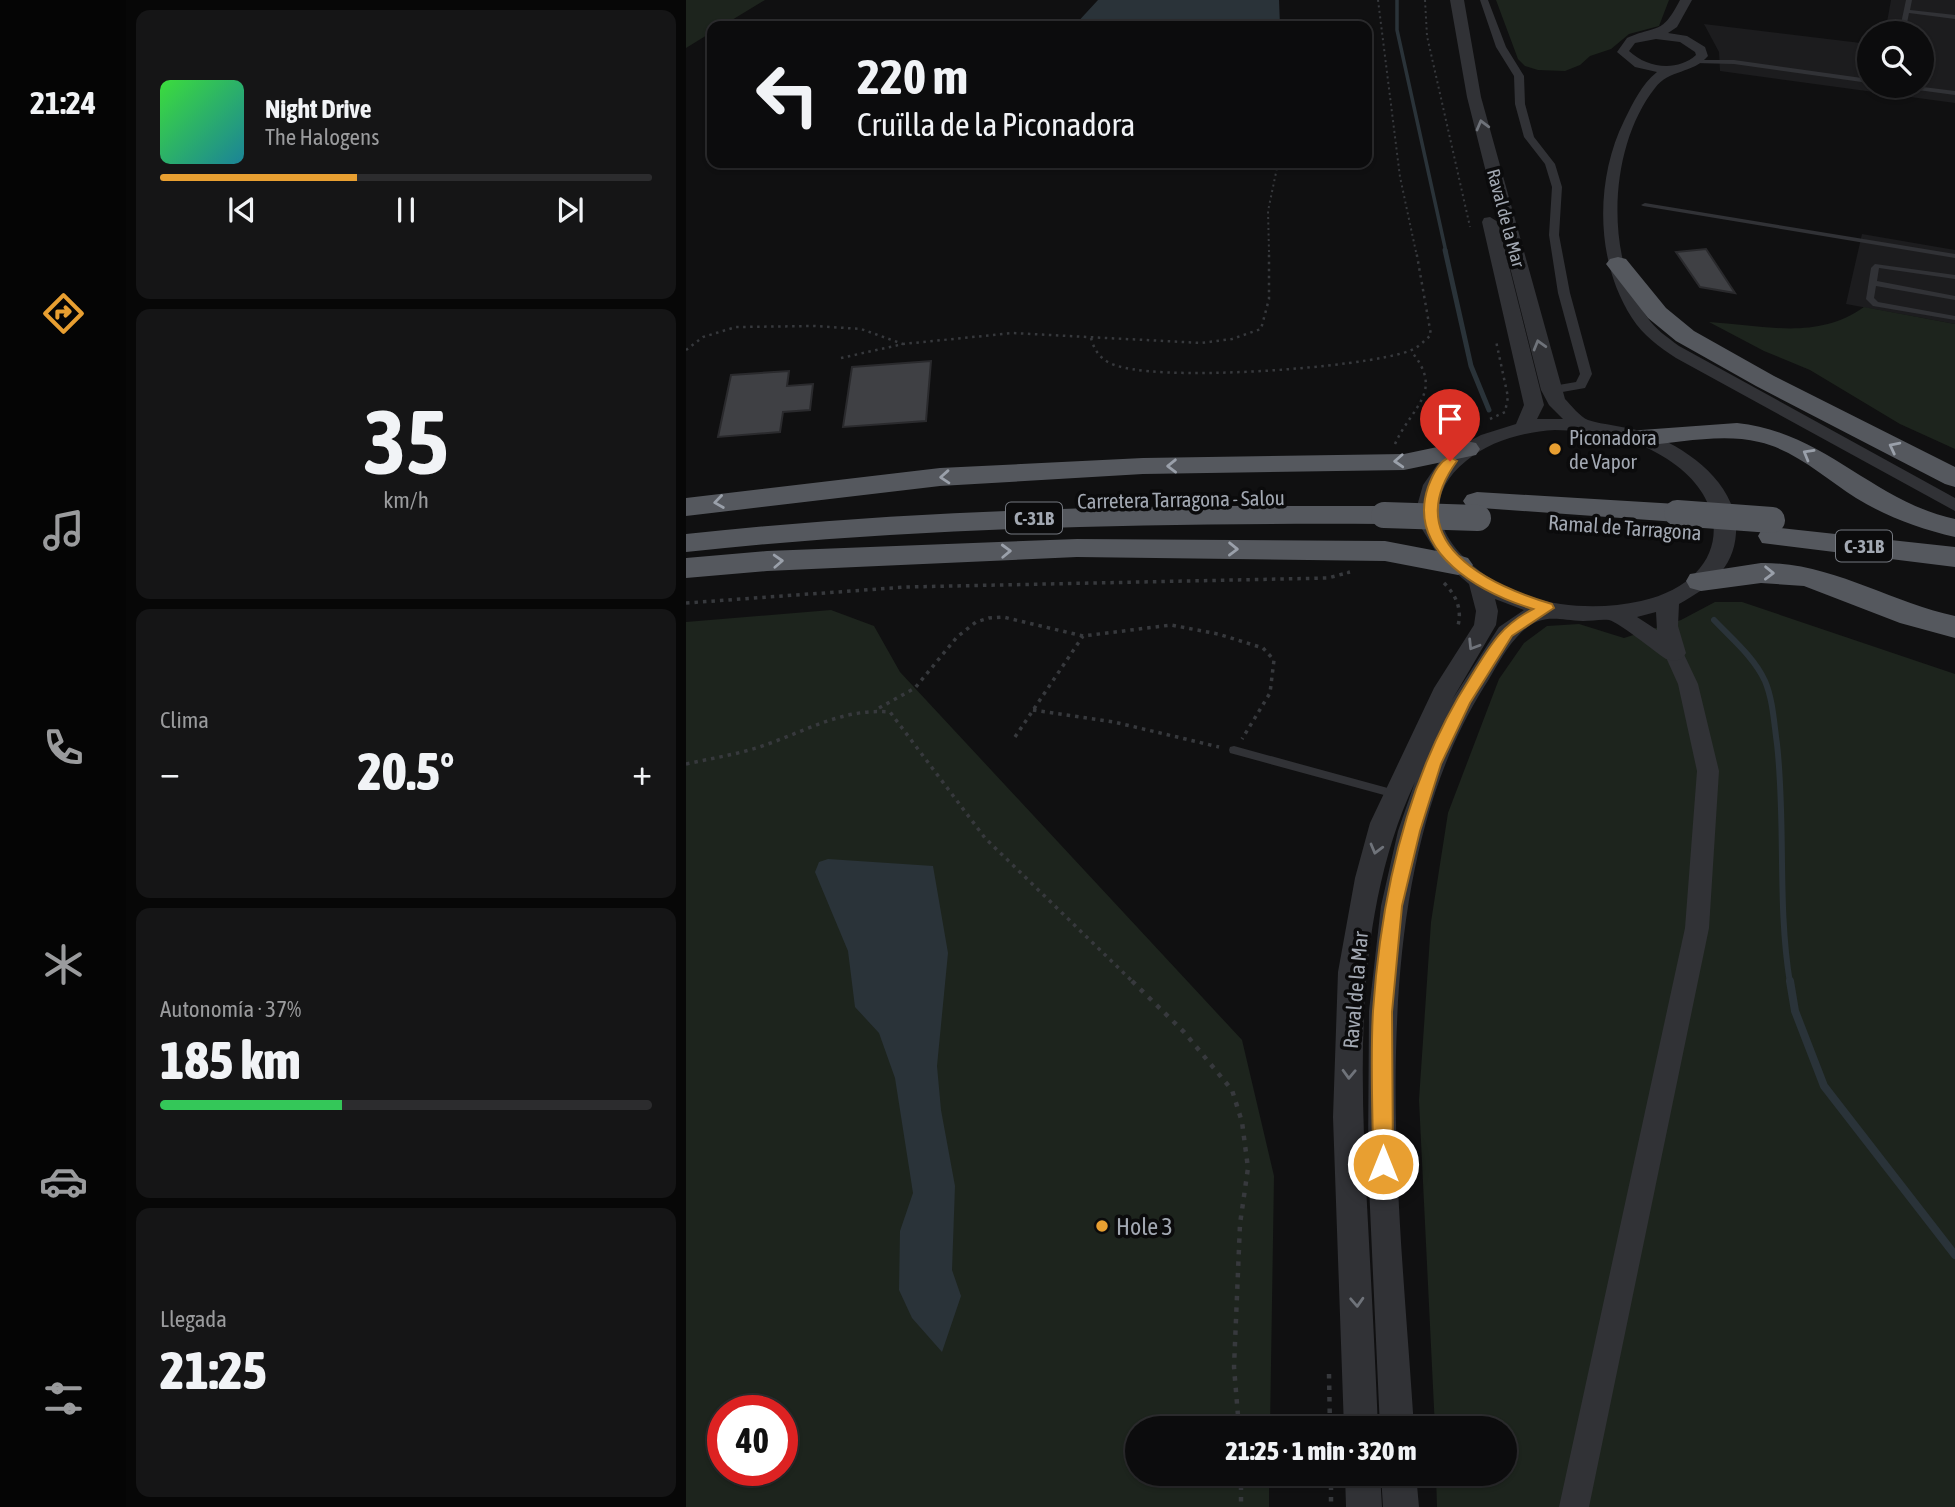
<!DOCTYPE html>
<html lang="es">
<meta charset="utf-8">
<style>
:root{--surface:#0c0c0d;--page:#151516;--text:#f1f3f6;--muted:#9a9b9d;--line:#2c2c2e;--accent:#e89f31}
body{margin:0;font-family:"Asap Condensed",sans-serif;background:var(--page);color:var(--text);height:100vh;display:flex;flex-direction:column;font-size:26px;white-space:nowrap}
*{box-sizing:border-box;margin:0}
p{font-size:23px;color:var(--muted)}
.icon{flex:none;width:38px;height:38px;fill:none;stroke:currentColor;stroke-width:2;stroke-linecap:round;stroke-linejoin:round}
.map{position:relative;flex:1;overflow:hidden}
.drawer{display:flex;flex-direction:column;gap:10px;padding:10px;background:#070707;width:560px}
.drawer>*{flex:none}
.top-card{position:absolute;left:21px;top:21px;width:665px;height:147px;border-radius:14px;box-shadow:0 2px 5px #0004,0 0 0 2px var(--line);background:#0c0c0d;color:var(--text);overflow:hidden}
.controls{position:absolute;left:1171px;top:21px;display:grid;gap:14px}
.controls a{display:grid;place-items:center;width:77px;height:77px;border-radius:50%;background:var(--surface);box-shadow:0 2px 5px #0004,0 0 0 2px var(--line);font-size:35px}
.speed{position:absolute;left:21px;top:1395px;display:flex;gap:14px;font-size:35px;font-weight:700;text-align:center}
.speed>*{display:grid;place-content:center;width:91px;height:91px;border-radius:50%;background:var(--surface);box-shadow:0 2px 5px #0004,0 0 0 2px var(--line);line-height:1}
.speed .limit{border:10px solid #d22;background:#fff;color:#111}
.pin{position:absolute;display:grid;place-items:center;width:60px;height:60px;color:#fff;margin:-72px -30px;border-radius:50% 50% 50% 0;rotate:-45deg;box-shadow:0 0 7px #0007}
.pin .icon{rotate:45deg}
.me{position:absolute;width:77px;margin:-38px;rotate:0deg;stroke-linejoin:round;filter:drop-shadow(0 0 5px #0008)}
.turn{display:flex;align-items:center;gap:24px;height:147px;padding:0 35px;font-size:32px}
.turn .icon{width:91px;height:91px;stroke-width:2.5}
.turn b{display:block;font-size:49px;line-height:60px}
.big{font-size:52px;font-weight:800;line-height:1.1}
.drawer .card{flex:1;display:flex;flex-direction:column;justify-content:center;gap:10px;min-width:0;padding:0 24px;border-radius:14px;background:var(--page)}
.drawer .dial{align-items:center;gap:0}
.dial b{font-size:91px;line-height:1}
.song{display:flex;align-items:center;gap:21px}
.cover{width:84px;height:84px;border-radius:10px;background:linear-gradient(135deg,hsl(120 70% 55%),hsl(190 70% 35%))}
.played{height:7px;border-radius:4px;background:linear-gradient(90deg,var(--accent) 40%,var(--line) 40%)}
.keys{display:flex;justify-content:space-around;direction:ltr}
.heat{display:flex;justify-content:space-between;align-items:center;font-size:38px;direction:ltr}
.charge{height:10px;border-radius:5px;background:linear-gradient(90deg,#34c759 37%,var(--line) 0)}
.trip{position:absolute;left:439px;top:1416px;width:392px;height:70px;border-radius:35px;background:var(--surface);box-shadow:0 2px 5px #0004,0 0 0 2px var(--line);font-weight:800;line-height:70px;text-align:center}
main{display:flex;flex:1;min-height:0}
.tabs{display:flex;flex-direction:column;width:126px;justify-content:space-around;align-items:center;background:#050505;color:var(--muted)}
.tabs .icon{width:49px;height:49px}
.tabs .current{color:var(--accent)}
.tabs b{font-size:32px;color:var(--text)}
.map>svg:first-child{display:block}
.built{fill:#1c1c1e}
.green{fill:#1d241d;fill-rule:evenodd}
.water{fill:#2a3339}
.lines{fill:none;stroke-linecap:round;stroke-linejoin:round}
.stream-far3{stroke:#2a3339;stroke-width:3.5}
.stream-far2{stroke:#2a3339;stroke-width:5}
.stream-far1{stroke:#2a3339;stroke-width:6}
.stream{stroke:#2a3339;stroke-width:8}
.building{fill:#3f4044;stroke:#2a2a2d;stroke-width:2}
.path-far3{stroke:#37393d;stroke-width:2;stroke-dasharray:2 3.5;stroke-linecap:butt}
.path-far2{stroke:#37393d;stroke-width:2.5;stroke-dasharray:2.5 4.5;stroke-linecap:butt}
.path-far1{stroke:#37393d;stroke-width:3.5;stroke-dasharray:3.5 5;stroke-linecap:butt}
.path{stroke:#37393d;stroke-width:4.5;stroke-dasharray:4.5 7;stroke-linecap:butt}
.service{fill:#313236;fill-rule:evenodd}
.pedestrian{fill:#313236;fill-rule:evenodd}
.minor{fill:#313236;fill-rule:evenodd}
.tertiary{fill:#313236;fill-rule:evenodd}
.trunk{fill:#55585e;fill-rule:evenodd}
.trunk-bridge{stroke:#55585e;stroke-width:26}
.oneway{stroke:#6f737a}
.oneway2{stroke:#9aa0aa}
.route{fill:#e89f31;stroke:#976720;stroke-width:2}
.poi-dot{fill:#e89f31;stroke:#0b0b0c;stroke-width:2.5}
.labels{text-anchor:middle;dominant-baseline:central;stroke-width:7;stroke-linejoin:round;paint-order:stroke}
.far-street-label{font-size:18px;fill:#a2a8b2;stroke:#0b0b0c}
.shield{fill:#0b0b0c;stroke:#757980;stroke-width:2}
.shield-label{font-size:19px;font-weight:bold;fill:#a2a8b2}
.poi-label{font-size:21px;fill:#a2a8b2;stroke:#0b0b0c;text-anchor:start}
.street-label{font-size:21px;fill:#a2a8b2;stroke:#0b0b0c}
.near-poi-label{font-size:24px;fill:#a2a8b2;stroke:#0b0b0c;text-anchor:start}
</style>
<main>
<nav class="tabs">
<b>21:24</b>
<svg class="icon current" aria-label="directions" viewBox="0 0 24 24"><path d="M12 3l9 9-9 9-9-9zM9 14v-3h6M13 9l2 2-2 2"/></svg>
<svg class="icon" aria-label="music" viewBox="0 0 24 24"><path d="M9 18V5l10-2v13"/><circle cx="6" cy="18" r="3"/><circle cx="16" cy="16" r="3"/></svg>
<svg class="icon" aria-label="phone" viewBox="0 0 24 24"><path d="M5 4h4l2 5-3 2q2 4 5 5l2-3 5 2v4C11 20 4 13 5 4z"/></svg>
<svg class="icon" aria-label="climate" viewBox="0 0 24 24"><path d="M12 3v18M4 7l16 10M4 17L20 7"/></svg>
<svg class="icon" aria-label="car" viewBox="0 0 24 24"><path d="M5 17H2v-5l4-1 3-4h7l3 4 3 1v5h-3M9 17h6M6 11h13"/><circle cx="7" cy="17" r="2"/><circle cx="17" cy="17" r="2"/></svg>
<svg class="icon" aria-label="filters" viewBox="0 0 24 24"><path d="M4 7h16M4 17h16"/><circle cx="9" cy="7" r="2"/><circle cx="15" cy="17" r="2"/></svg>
</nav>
<section class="drawer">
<div class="card">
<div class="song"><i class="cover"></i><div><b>Night Drive</b><p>The Halogens</p></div></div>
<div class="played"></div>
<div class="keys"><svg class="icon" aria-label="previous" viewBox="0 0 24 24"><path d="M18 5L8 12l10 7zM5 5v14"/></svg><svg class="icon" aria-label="pause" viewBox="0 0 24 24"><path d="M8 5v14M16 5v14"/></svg><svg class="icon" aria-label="next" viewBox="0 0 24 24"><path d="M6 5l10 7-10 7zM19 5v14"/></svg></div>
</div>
<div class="card dial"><b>35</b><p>km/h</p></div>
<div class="card"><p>Clima</p>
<div class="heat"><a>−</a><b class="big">20.5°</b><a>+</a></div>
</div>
<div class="card"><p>Autonomía · 37%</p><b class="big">185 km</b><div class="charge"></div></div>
<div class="card"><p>Llegada</p><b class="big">21:25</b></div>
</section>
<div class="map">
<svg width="1269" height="1507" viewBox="0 0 1269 1507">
<rect width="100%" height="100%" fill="#101011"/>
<path class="built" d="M1205 0H1269V103L1034 71 1033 52 1018 24 1183 44V86H1236V33H1199Z
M1176 234 1269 250V324L1160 304Z"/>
<path class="green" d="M0 0H79L36 26H26V32L0 48Z
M810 0H983L973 26 943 34 925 49 904 56 894 65 879 71 852 70 839 66 832 59Z
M1178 307 1269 324V449L1214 424 1124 370 1078 351 1023 322C1078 325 1130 341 1178 307Z
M1029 602H1056L1269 674V1507H751L750 1474H819V1428H749L733 1100 745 922 762 813 813 679 838 643 861 626 893 624 938 638 995 620Z
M145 610 188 626 214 672 556 1040 588 1176 584 1428H452V1474H583V1507H0V622ZM37 1410H96V1470H37Z"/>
<path class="water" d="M412 0H593L594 26H388Z
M142 859 247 866 262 953 251 1066 255 1110 269 1186 266 1270 275 1296 256 1352 226 1318 213 1290 214 1231 227 1193 209 1078 193 1033 169 1007 162 951 129 872 133 862Z"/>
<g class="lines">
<path class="stream-far3" d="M711 0V30L760 252"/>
<path class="stream-far2" d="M759 250 785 366 803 410"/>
<path class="stream-far1" d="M1028 620C1046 639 1068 657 1079 681 1087 700 1088 723 1091 744 1100 824 1091 904 1104 983"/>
<path class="stream" d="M1104 981 1109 1011 1138 1086 1269 1255"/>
</g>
<path class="building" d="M1020 249 1049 293 1014 287 990 252Z
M245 361 240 421 157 427 166 367Z
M103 371 101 386 127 384 124 410 97 412 94 432 32 437 45 375Z"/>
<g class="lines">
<path class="path-far3" d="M692 0 714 177 730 252
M739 0 741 36 784 227
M583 252 582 211 592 163"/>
<path class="path-far2" d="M405 338C408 349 413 358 424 363 464 384 678 368 723 351 732 348 738 341 745 335L730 250
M0 350 17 337 50 327 129 326 175 329 217 344
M155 358 217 344 327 333 515 343 546 339 575 329 583 299V250
M804 419 819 412 822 397 810 341
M709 444C726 406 759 392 725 351
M661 573 664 572"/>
<path class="path-far1" d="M758 583C771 596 777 611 771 629
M0 603 220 587 642 578 664 572
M193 708 229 688 271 637 290 622 303 618 317 617 397 636 485 625 532 634 577 648 588 660 584 693 556 739
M347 710 428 722 533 747
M329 737 397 636
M0 764C27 758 54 754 79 745 122 730 158 708 204 712L299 838 448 983"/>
<path class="path" d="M446 981 498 1032 546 1090 556 1122 562 1168 554 1224 548 1367 553 1428
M643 1374 644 1428
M555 1474V1507
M645 1474V1507"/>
<path class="service" d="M1220 0H1226L1224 10 1269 15V19L1223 13 1219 33H1213Z
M1011 60H1048L1183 79V83L1048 64 1009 63V61Z
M1202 86H1208L1205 91 1200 90Z
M1214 86H1229L1269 91V95L1217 88Z
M959 203 1269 254V258L957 206 955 205Z
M1189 264 1269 275V279L1193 268 1191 281 1269 296V300L1190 286 1188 298 1192 302 1269 316V320L1187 306 1180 299 1185 268Z
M548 746 709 790 713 791 714 794 713 797 709 798 544 753 543 750 544 747Z"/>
<path class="pedestrian" d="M794 0H802L820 47 838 76 839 104 848 137 869 164 876 187 873 235 884 293 906 374 899 388 865 394 859 390 861 387 890 382 894 374 872 293 863 235 866 187 859 164 838 137 829 104 828 76 810 47Z"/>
<path class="minor" d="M994 0H1006L991 27 982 33 1001 36 1019 47 1022 56C1007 74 983 69 969 88 923 146 918 256 961 317 969 329 981 337 993 346L1269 498V511L990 358C973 347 957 335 946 318 909 261 909 180 938 121 947 103 955 85 971 72L949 67 931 52 941 38C973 24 975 36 994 0ZM970 39 994 42 1009 52 1010 55C991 72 961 68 943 51L949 43Z
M988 646 995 648 1012 684 1033 771 1023 928 903 1507H873L999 928 1011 771 992 684 978 653 981 648Z"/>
<path class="tertiary" d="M764 0H778L795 97 879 399C885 405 894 417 902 420 918 425 937 426 954 431 997 444 1053 483 1050 533 1048 569 1022 588 993 604L992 626 1000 653 996 659 988 661 980 659C968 651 934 623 923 620 915 619 905 621 897 621 867 619 853 612 830 638 817 652 808 672 798 687 671 890 714 1199 728 1428H694L682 1164 683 1011 695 906 712 831 729 782C668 913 674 1063 681 1205 685 1279 689 1354 692 1428H658L647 1117 652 972 669 878 684 823 748 688 788 625 790 611 783 584 755 560 736 529 731 506 737 485 753 462 772 447 795 435 830 424 838 405 796 222 798 218 804 217 812 222 858 405 851 419H877L863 405 855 390 781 97ZM869 430C904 431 940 435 971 453 1051 496 1047 580 955 601 919 609 879 608 844 597 787 579 713 515 780 461 804 441 837 432 869 430ZM809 599 838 610 813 627 766 700 810 625 812 611ZM970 612 971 630 951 617Z
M659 1474H694L696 1507H660Z
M695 1474H730L733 1507H697Z"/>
<path class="trunk" d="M932 257 940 259 980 308 1008 331 1088 376 1269 467V487L1259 484 1070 386 990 341 962 318 920 264 924 259Z
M1051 423C1139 432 1186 501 1269 519V537C1234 529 1201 517 1170 498 1139 478 1109 450 1073 442 1035 433 993 443 955 446L945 444 942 438 945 432 955 430Z
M780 441 790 443 794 449 790 455 718 470 457 474 254 486 0 516V498L254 468 457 458 718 454Z
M791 492 991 504 1001 507 1005 513 1001 519 991 522 781 507 777 501 781 495Z
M523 506H698L708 509 712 515 708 521 698 524C465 523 232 527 0 552V534C174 515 348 508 523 506Z
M1086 527 1269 547V567L1076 543 1072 536 1076 529Z
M391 539 699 541 772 555 782 558 787 565 782 572 772 575 699 561 391 557 81 571 0 578V558L81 551Z
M1075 563C1145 562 1203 602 1269 616V638L1214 623 1118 586 1075 583 1015 591 1004 588 1000 581 1004 574Z"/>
<path class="trunk-bridge" d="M991 513 1086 520
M698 515 792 518"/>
</g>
<defs><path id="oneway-chevron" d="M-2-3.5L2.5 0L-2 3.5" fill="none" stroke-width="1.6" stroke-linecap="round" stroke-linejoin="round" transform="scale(1.75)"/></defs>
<g class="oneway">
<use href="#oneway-chevron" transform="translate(796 125) rotate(-105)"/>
<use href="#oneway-chevron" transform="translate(853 345) rotate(-106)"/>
<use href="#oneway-chevron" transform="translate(787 645) rotate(122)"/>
<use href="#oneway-chevron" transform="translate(690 849) rotate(105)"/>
<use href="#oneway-chevron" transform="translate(663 1074) rotate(92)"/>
<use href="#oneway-chevron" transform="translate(671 1302) rotate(87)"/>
</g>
<g class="oneway2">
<use href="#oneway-chevron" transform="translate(1208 447) rotate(-153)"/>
<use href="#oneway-chevron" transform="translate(1122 454) rotate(-150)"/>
<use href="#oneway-chevron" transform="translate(713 461) rotate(177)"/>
<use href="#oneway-chevron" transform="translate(486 466) rotate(179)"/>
<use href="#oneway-chevron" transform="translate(259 477) rotate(176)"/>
<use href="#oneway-chevron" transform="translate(33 502) rotate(172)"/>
<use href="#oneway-chevron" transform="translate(547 549) rotate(1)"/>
<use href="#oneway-chevron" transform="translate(320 551) rotate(-2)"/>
<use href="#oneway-chevron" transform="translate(92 561) rotate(-3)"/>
<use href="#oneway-chevron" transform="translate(1083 573) rotate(1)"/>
</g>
<path class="route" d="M764 457 771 461C713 541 799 584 866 604L868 608 826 636 784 703 755 764 734 831 716 906 706 1012 707 1164 704 1171 697 1174 690 1171 687 1164C687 1114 684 1061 687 1011 695 895 721 776 784 678 804 646 813 627 847 609 795 593 720 553 742 487 746 476 753 461 764 457Z"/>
<g class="poi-dot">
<circle cx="869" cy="449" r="7"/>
<circle cx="416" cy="1226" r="7"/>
</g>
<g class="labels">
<g class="far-street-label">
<text transform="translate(820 218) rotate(75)">Raval de la Mar</text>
</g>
<g class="shield">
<rect x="320" y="502.5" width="56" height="31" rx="5"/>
<rect x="1150" y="530.5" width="56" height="31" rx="5"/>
</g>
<g class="shield-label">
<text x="348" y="518">C-31B</text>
<text x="1178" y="546">C-31B</text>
</g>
<g class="poi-label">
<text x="883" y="437">Piconadora<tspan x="883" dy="24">de Vapor</tspan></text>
</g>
<g class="street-label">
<text transform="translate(495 499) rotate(-1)">Carretera Tarragona - Salou</text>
<text transform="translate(939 527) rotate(4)">Ramal de Tarragona</text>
<text transform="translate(669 990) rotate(-85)">Raval de la Mar</text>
</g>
<g class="near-poi-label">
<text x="430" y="1226">Hole 3</text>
</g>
</g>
</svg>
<div class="controls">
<a><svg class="icon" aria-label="search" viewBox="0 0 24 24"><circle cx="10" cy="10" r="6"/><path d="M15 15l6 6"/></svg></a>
</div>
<div class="speed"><div class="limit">40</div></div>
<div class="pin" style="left:764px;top:461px;background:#d93025"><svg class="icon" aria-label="arrive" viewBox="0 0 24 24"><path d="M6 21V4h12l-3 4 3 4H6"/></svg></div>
<svg class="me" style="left:697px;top:1164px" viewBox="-20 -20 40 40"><circle r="17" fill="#e89f31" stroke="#fff" stroke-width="3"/><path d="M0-11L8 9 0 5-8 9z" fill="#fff"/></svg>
<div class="trip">21:25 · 1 min · 320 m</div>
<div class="top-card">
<div class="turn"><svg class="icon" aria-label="left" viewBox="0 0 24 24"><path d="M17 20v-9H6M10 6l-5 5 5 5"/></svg><div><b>220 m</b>Cruïlla de la Piconadora</div></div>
</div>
</div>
</main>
